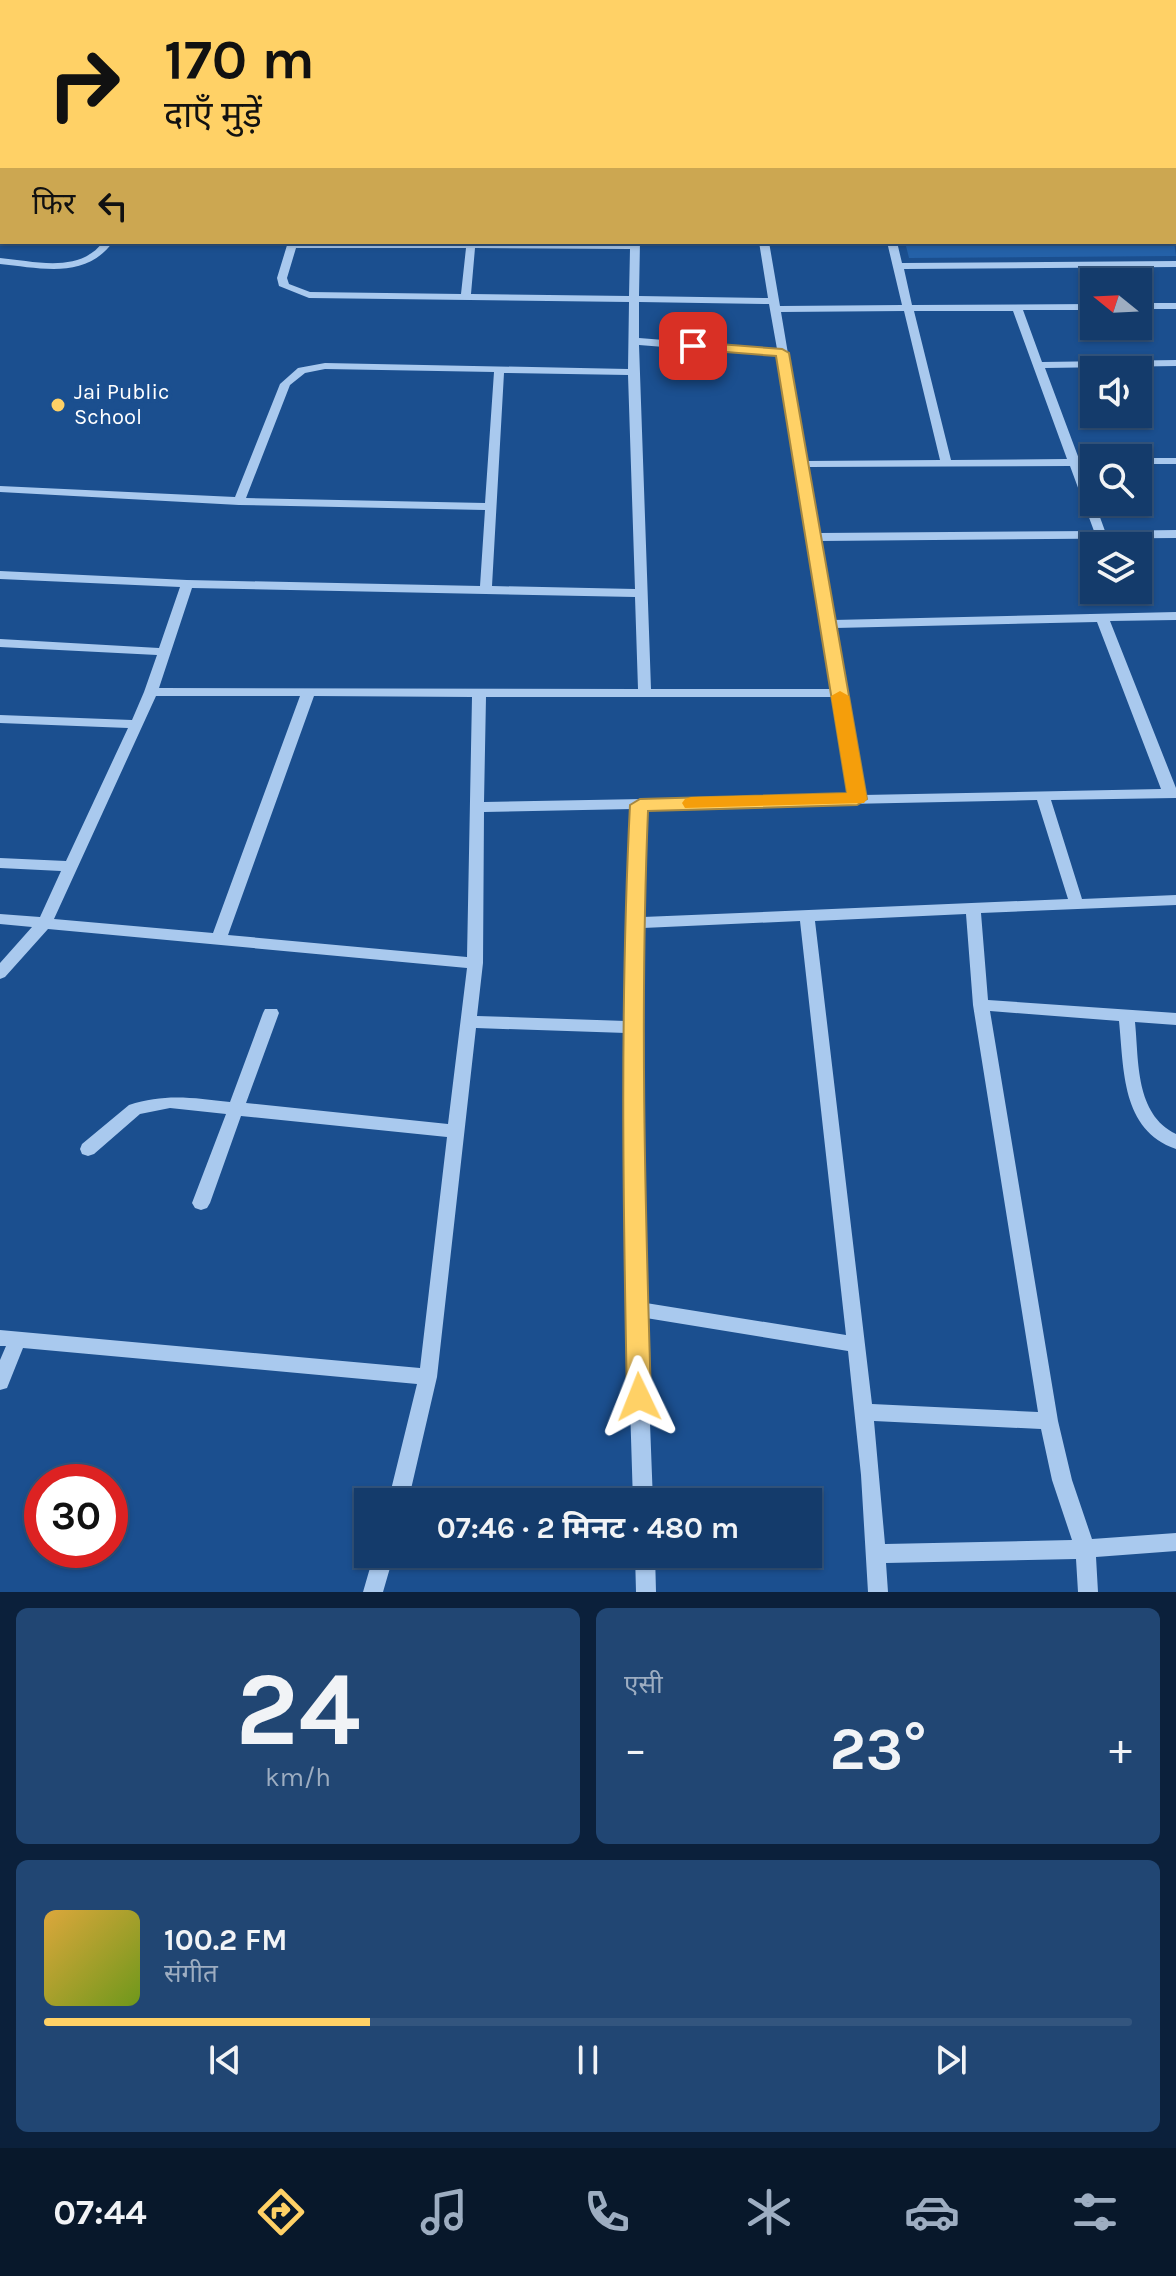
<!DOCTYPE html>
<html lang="hi">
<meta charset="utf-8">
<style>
:root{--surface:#143b6b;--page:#214673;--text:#f1f3f6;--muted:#9dadc1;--line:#33557e;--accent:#ffd166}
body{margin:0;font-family:Karla,"Noto Sans Devanagari",sans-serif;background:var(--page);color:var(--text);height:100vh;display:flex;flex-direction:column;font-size:30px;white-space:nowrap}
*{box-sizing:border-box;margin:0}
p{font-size:26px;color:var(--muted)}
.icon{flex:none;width:44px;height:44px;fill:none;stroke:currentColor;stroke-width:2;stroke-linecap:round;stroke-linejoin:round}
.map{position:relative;height:1592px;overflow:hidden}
.details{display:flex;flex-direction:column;gap:16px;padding:16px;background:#0b203b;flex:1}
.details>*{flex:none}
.top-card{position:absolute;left:0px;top:0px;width:1176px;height:244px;box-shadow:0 2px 6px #0004,0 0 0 2px var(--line);background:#ffd166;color:#111;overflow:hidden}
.needle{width:52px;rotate:288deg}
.fabs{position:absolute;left:1080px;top:268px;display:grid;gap:16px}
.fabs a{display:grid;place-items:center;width:72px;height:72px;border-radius:0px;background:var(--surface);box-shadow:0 2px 6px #0004,0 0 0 2px var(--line);font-size:40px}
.speed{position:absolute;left:24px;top:1464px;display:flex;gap:16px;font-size:40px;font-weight:700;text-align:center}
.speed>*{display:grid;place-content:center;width:104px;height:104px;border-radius:50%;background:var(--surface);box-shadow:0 2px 6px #0004,0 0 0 2px var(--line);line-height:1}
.speed .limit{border:12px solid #d22;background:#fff;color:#111}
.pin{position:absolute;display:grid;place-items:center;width:68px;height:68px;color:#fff;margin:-34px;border-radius:16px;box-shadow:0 4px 12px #0006}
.me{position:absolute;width:88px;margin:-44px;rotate:358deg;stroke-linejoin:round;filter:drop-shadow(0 0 6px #0008)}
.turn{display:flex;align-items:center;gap:28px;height:168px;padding:0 32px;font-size:36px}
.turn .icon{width:104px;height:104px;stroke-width:2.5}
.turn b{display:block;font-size:56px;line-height:68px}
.then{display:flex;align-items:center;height:76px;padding:0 32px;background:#0003;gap:16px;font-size:30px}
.big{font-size:60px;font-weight:700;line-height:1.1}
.details .widget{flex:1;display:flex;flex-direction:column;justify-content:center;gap:12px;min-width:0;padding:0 28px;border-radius:12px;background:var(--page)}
.details .dial{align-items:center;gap:0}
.dial b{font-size:104px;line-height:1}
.song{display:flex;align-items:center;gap:24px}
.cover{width:96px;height:96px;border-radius:12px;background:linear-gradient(135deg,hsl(40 70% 55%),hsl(80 70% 35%))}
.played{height:8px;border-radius:4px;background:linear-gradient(90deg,var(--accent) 30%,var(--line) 30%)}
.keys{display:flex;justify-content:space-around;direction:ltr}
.heat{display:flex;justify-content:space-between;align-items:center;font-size:44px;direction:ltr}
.details .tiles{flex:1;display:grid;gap:16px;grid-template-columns:1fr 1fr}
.widget:last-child{grid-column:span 2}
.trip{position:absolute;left:354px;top:1488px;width:468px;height:80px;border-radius:0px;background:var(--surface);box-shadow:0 2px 6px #0004,0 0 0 2px var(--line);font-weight:700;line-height:80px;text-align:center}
.tab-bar{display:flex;height:128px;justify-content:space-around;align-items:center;background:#08182b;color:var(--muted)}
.tab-bar .icon{width:56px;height:56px}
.tab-bar .current{color:var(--accent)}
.tab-bar b{font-size:36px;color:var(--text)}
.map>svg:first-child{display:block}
.green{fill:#2461a8}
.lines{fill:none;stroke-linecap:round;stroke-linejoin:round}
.minor{fill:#a9c9ee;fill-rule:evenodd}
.route{fill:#ffd166;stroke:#a68842;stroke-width:2}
.slow{fill:#f59e0b}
.poi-dot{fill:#ffd166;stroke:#1b4f8f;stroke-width:3}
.labels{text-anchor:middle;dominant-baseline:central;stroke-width:8;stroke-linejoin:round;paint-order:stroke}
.far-poi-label{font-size:22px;fill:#fff;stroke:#1b4f8f;text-anchor:start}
</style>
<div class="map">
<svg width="1176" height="1592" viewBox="0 0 1176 1592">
<rect width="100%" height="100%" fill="#1b4f8f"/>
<path class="green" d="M905 242H1174L1176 256 909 258Z"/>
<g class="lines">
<path class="minor" d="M299 0H307V2H299Z
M401 0H409L400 2Z
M723 0H731V2H723Z
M824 0H832V2H824Z
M1088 0H1096L1097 2H1089Z
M1174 78H1176V84H1174Z
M2 103V110L0 111V104Z
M1174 112H1176V118H1174Z
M1174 149H1176V155H1174Z
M0 167H2V173H0Z
M1174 210 1176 211V220L1174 219Z
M103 242H113C85 280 41 268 0 264V258C34 261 79 274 103 242Z
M288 242H640L639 296 768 298 759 242H769L780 306 902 305 887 242H897L902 263 1176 261V267L904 269 912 305 1094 304V310H1023L1042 362 1176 360V366L1045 368 1079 459H1094V465H1081L1105 531 1176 530V538L820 541 833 620 1176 612V620L1110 621 1176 788V798L1051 800 1082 899 1176 895V905L981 913 988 1000 1176 1013V1025L1135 1022C1139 1061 1135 1114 1176 1134V1149C1121 1130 1124 1069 1119 1021L990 1011 1058 1421 1072 1480 1092 1539 1176 1533V1551L1096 1557 1098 1592H1078L1076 1559 886 1563 888 1592H868L861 1475 848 1351 646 1318 653 1502H633L627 1309 626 1033 476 1028 437 1377 408 1502H388L417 1384 23 1348 7 1388 0 1390V1360L6 1346H0V1330L420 1368 447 1137 241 1116 210 1203 207 1208 201 1210 195 1208 192 1203 226 1114 170 1108 140 1114 94 1154 88 1156 82 1154 80 1149 82 1144 129 1105C165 1093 194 1098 230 1102L263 1013 265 1009H277L279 1013 246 1103 448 1124 467 968 48 929 5 977 0 979V963L32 927 0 924V914L40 917 61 871 0 868V858L66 861 128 728 0 723V715L132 720 144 692 157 655 0 647V639L159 648 180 587 0 579V571L187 580 480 586 485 510 239 505 0 492V486L235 497 280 384 298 368 325 363 628 369 629 302 309 298 279 286 277 278ZM296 248H466L461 294 310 292 289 284 287 278ZM475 248 630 249 629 296 471 294ZM639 302 769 304 777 349 639 338ZM904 311 940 460 806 461 781 312ZM914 311H1013L1067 459 951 460ZM639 345 778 356 832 689H651ZM325 369 494 372 485 503 246 498 290 385 305 373ZM504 373 628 375 635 589 492 586ZM1070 466 1094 531 819 533 807 467ZM192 588 635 597 638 689 159 688ZM1097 622 1161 789 863 795 835 628ZM156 696H300L213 933 54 919ZM314 696 472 697 467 957 228 935ZM486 697H833L849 795 484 802ZM1037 800 1068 899 643 917 647 808ZM633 809 626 1021 477 1016 483 963 484 812ZM966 914 973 1005 1038 1412 872 1404 815 921ZM800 921 846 1335 646 1303 642 1066 643 928ZM874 1421 1041 1429 1052 1480 1072 1540 885 1544Z
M1138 303H1176V309H1138Z
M1136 458H1176V464H1138Z
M374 1554H394L383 1592H363Z
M635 1554H655L656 1592H636Z"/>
</g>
<path class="route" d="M693 342 782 349 789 353 867 799 857 805 648 811C640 1006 645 1201 651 1397L648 1404 639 1407 631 1404 627 1397C623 1199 620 1002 630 805L640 799 847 793 776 356 688 349V343Z"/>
<path class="slow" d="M840 691 849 696 867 799 864 803 685 808 682 803 685 799 691 797 847 793 831 696Z"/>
<circle class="poi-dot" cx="58" cy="405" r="8"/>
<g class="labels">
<g class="far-poi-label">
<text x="74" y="392">Jai Public<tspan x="74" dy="25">School</tspan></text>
</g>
</g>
</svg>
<div class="fabs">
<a><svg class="needle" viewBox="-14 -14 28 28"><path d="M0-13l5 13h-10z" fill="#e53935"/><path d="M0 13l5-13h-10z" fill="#9dadc1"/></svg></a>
<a><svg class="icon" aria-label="sound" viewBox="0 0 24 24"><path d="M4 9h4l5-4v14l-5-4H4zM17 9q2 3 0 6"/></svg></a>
<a><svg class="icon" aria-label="search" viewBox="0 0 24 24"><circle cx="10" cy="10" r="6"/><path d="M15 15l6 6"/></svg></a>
<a><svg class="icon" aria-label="layers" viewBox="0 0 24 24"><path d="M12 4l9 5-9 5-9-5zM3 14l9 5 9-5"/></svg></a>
</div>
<div class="speed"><div class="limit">30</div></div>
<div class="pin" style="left:693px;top:346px;background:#d93025"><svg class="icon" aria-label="arrive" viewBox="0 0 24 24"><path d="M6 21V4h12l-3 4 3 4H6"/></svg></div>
<svg class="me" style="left:639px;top:1397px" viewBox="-20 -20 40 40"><path d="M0-17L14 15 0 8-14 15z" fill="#ffd166" stroke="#fff" stroke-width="4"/></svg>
<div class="trip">07:46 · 2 मिनट · 480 m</div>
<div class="top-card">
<div class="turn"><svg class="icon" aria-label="right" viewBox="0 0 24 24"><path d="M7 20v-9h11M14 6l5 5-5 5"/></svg><div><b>170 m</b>दाएँ मुड़ें</div></div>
<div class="then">फिर<svg class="icon" aria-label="left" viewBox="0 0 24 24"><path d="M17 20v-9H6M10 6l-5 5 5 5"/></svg></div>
</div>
</div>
<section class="details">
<div class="tiles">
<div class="widget dial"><b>24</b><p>km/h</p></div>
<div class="widget"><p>एसी</p>
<div class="heat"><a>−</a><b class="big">23°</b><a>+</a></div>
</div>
<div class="widget">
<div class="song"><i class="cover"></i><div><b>100.2 FM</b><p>संगीत</p></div></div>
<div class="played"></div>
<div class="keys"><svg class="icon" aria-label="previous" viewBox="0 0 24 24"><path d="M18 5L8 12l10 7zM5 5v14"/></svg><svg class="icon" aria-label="pause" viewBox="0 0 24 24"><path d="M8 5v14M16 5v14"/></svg><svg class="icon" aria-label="next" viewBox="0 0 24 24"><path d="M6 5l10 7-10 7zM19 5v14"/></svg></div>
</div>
</div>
</section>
<nav class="tab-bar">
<b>07:44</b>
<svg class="icon current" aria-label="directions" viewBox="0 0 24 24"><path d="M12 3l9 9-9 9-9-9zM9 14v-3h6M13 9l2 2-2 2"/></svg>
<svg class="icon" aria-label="music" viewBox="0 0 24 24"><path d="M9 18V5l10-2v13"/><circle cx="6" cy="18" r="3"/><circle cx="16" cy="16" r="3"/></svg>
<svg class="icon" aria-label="phone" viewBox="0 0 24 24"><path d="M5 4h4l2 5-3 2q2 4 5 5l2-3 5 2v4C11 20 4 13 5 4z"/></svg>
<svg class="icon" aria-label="climate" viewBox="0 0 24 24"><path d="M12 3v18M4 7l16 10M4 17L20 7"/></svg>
<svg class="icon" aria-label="car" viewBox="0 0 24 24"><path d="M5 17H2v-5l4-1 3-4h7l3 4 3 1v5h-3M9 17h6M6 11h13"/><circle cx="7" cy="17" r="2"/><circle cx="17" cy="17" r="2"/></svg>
<svg class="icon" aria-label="filters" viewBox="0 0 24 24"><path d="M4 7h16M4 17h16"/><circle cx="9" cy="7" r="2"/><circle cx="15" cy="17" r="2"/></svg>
</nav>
